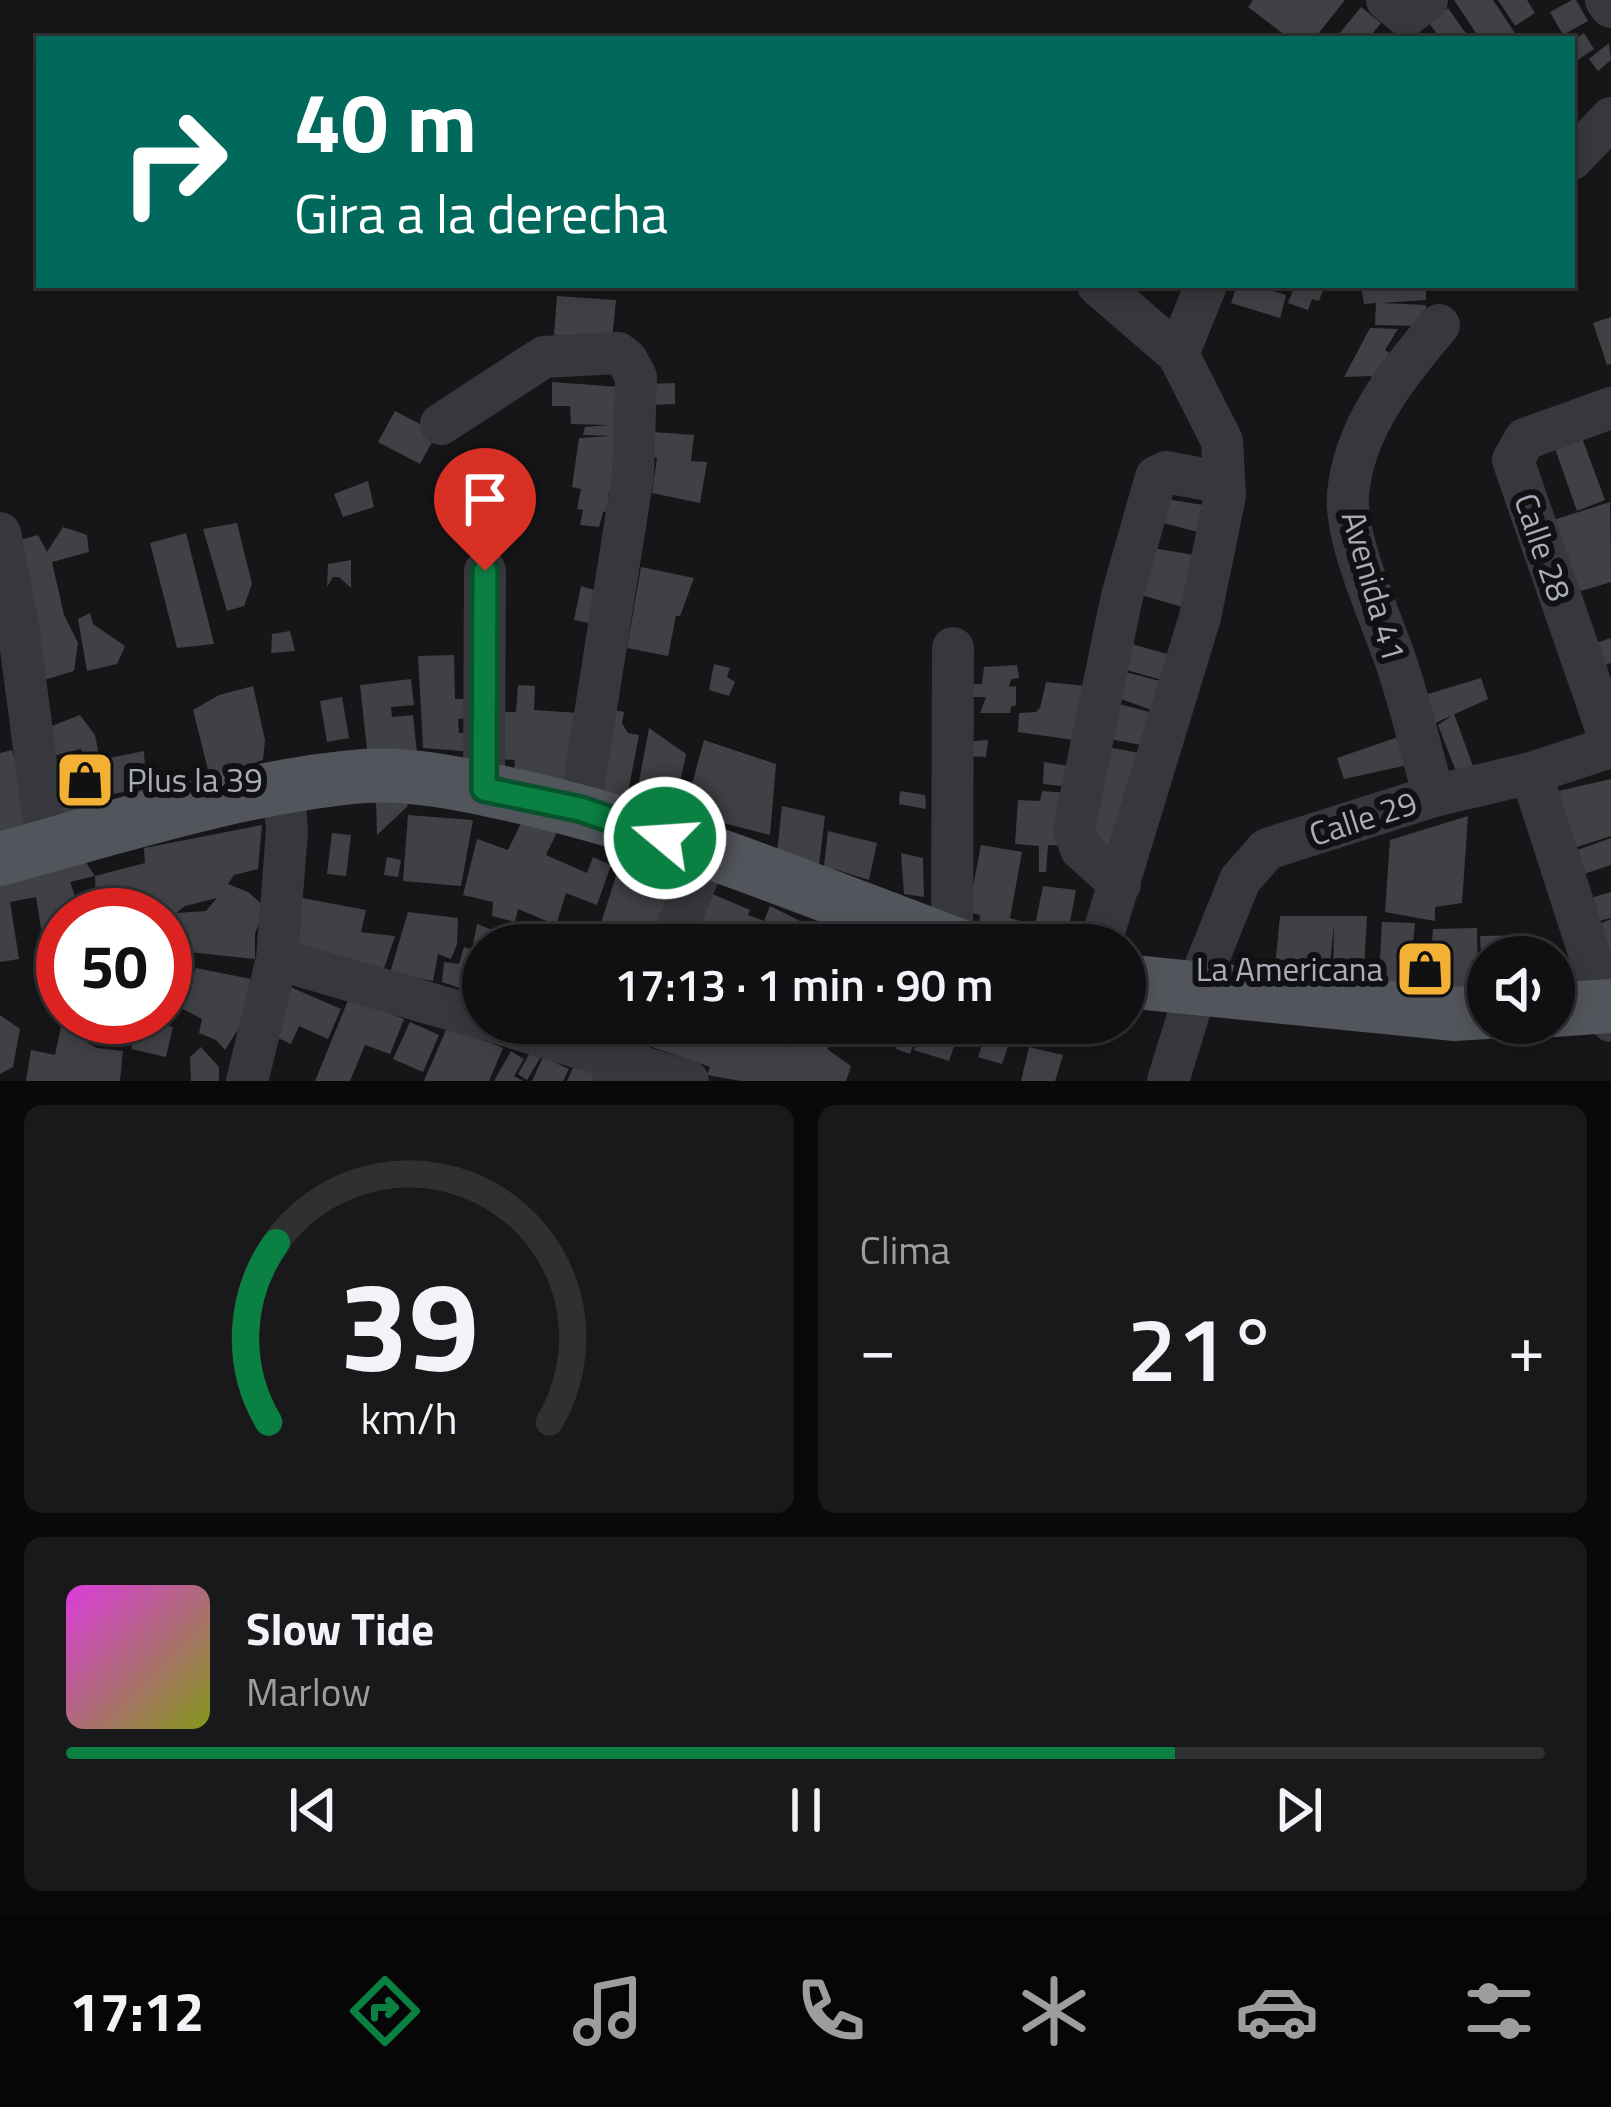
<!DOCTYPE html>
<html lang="es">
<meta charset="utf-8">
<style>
:root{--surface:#101012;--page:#19191b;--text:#f1f3f6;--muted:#9c9d9f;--line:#303032;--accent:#0b8043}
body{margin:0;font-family:"Titillium Web",sans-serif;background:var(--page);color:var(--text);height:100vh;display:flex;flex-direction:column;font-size:45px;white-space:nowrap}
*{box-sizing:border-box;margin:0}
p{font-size:39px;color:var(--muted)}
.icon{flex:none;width:66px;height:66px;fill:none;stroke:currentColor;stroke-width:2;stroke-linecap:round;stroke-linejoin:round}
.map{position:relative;height:1081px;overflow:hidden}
.panel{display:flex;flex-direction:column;gap:24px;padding:24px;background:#09090a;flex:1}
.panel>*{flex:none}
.top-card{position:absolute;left:36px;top:36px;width:1539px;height:252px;border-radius:0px;box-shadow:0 6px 18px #0003,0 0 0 3px var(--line);background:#00695c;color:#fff;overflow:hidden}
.fabs{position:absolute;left:1467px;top:936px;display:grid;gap:24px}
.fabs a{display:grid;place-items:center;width:108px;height:108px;border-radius:50%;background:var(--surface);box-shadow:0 6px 18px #0003,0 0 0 3px var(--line);font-size:60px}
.speed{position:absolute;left:36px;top:888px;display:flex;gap:24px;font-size:60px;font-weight:700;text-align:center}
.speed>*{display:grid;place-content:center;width:156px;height:156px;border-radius:50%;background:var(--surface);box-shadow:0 6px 18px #0003,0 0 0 3px var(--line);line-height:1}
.speed .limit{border:18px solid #d22;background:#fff;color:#111}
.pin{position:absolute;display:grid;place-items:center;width:102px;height:102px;color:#fff;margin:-123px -51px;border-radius:50% 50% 50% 0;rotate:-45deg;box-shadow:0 0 12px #0007}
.pin .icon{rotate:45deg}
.me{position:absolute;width:132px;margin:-66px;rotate:288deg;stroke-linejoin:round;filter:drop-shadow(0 0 9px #0008)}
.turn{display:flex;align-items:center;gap:42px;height:252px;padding:0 60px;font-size:54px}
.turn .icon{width:156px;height:156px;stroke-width:2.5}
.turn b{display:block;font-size:84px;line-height:102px}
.big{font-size:90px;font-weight:600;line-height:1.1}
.panel .card{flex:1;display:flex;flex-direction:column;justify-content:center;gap:18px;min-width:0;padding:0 42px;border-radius:18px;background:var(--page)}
.panel .dial{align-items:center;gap:0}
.dial svg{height:312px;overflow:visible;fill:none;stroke:var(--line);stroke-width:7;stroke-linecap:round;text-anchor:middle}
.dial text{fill:var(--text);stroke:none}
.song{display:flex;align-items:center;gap:36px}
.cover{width:144px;height:144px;border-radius:18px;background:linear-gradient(135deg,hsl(300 70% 55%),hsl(70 70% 35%))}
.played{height:12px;border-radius:6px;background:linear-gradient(90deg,var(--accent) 75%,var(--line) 75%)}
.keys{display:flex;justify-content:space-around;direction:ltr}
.heat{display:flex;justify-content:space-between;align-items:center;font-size:66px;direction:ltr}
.panel .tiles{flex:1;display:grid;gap:24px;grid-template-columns:1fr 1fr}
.card:last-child{grid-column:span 2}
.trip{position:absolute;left:462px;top:924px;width:684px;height:120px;border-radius:60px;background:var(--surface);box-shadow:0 6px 18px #0003,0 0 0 3px var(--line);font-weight:600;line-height:120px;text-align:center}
.dock{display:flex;height:192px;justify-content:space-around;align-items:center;background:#060607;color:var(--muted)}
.dock .icon{width:84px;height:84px}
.dock .on{color:var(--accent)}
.dock b{font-size:54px;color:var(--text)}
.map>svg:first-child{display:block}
.building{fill:#404145}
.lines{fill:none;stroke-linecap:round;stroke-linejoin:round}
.minor{stroke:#37383d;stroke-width:42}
.major{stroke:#53555c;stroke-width:54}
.route-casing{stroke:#07532c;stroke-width:30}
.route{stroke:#0b8043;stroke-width:21}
.labels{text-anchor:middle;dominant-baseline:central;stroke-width:12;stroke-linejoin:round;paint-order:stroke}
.street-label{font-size:33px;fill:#a8adb8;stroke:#111113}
.poi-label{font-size:33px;fill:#a8adb8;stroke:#111113;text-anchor:start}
</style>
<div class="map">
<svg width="1611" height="1081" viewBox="0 0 1611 1081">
<rect width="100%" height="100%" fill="#161618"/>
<path class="building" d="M1253 0H1345L1314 39H1290L1248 7Z
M1454 0H1493L1519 39H1480Z
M1498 0H1527L1535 13 1515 26Z
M1572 0H1576L1588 21 1563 35 1550 12Z
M1361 7 1381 23 1368 39H1335Z
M1448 8 1470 39H1441L1428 22Z
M1584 33 1594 49 1572 64V41Z
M1609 43 1611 60 1598 71 1589 59Z
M1237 285H1253L1286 295 1280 318 1231 303Z
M1295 285H1325L1319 301 1312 299 1308 310 1288 303Z
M1361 285H1426V300L1382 303 1426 305V326L1375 325 1376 303 1364 304Z
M557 296 616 300 612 340 554 335Z
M1611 317V364L1607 365 1593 323Z
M1370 328 1398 329 1385 350 1401 361 1386 386 1370 376 1344 377Z
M552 382 620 387 614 496 608 494V511L603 512 599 527 580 525 583 510 577 509 581 489 572 487 579 438 612 436 583 435 585 427 609 425 571 424 570 406H552Z
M675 383V404L647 405 645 384Z
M395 411 437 433 420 464 378 442Z
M653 432 694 435 691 461 707 462 700 503 652 493 657 458 649 454Z
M1581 435 1605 500 1577 511 1553 443Z
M368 481 374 507 343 517 334 494Z
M1166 499 1203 505 1205 534 1160 522Z
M1610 502 1611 582 1568 595 1547 522Z
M237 523 252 584 244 606 227 611 203 529Z
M63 527 87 535 89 552 52 562 64 615 78 643 74 671 34 683 5 544 38 535 47 552Z
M186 533 214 644 177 648 150 543Z
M1153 548 1206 557 1186 608 1141 595Z
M351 560V588L339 577H333L327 587 328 564Z
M641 567 694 578 680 616H676L668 656 627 648Z
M581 586 600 592 594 624 574 620Z
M90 613 93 624 125 646 117 664 87 671 78 619Z
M290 631 295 651 271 653 272 634Z
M1611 638V663L1595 669 1587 646Z
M1128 643 1171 655 1169 682 1123 669Z
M454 655 455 699H471L472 718 458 719 459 733H474L475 752 423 748 418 656Z
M714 664 730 668 727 677 735 682 729 696 709 690Z
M1017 665 1019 678 1011 679 1009 687 1016 686V705L1011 707 1010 713H980L986 697H970L972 684H982L984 667Z
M1121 671 1160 681 1155 711 1115 697Z
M1481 678 1488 699 1424 728 1418 697Z
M411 679 414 705 391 707 392 717 413 715 418 763 369 768 360 685Z
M1046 682 1086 686 1081 741 1018 732 1019 713 1036 712 1040 708Z
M518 685 535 686 534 710 578 713 573 782 513 778 515 760 500 759 503 712H516Z
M253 686 265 740 263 760 210 778 193 710 219 695Z
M342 697 349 738 327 742 320 701Z
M1108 701 1157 714 1151 747 1100 737Z
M608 709 624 712 622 723 628 733 639 735 627 798 592 791Z
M1454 714 1477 777 1461 784 1438 725Z
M80 715 95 735 100 760 87 766 81 749 44 758 39 731Z
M649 728 686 754 676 803 637 792Z
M1398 737 1408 765 1344 779 1337 758Z
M704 740 776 764 770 835 684 813Z
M988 740 986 757 961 756 959 742Z
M1102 746 1145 754 1120 849 1081 838Z
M12 750 35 825 0 837V753Z
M144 751 147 799 135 790 101 796 100 760Z
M1044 762 1075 767 1071 787 1043 784Z
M90 777 103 812 56 824 44 783Z
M1611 779V836L1564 851 1545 794Z
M402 789 408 806 377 835 376 801Z
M900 791 925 795 926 809 899 804Z
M1042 791 1068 793 1066 846 1048 845 1046 872H1039V846L1015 844 1018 800 1040 801Z
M782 806 825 816 819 865 777 853Z
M408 815 473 820 461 886 403 881Z
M1468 816 1462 903 1435 907V921L1385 912 1390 840Z
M524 817 558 830 546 855 587 873 593 857 611 865 597 905 566 893 556 925 518 909 515 922 492 916 493 902 463 895 477 839 508 850Z
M262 825 258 869 234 875 228 884 248 892 266 908 255 933V959L188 952 176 913 206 911 217 898 185 906 176 913 153 910 145 904 137 913 125 893 96 907 95 876 145 863 144 848Z
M828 831 877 843 869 880 824 866Z
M332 833 351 835 346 876 327 874Z
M1611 838V865L1575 877 1569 853Z
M981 845 1022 852 1010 918 1028 923 1027 934 1010 932 1007 941 1001 940 1004 930 979 924 980 915 968 912Z
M901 853 923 858 924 897 904 894Z
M623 854 681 873 658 945 600 926Z
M387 857 401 860 398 877 384 875Z
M85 861 95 876 70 882 82 915H63V944L44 947 36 897 10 902 19 959 0 962V886Z
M1043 886 1076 890 1067 938 1034 930Z
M1611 892V918L1590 923 1581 901Z
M710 893 750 910 748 915 764 921 770 906 834 938 831 945H745L728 938 725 945H688Z
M302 898 366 910 361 932 395 936 382 974 295 950Z
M408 912 458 918 457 944 451 959 438 954 433 981 390 973Z
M1280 916H1367L1363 985 1333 986 1334 925 1328 983 1274 978Z
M1611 919V995L1585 930Z
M1382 922 1415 923 1408 995H1378Z
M477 924 513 938 511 945H483V996L442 982 444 962 459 964 464 947 472 950Z
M1477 928 1478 1002 1427 1000 1433 929Z
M1534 935V957H1488V991L1483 990 1480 936Z
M196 968 261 981 247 1038 237 1031 225 1050 216 1040 199 1033 202 1019 181 1008Z
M288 986 341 1009 328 1039 299 1026 291 1044 267 1033Z
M349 998 404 1019 390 1054 365 1045 350 1081H315Z
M0 1015 20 1029 13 1067 0 1074Z
M63 1017H84L79 1023 86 1042 97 1048 123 1051 120 1081H26L31 1050 55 1055Z
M138 1019 173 1027 166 1057 131 1049Z
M410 1022 439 1035 423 1072 393 1059Z
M584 1023H630L625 1037Z
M661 1023H726L723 1032 741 1036 746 1023H796L789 1051 802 1023H847L850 1025 827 1049 851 1066 846 1081H741L707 1075 710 1067 652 1047Z
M905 1023H921L910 1054 896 1049Z
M923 1023H962L949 1061 914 1050Z
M989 1023 1014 1028 1002 1064 978 1057Z
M448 1025 503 1048 489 1081H424Z
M201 1047 219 1067V1081H191L190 1057Z
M1029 1047 1063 1055 1055 1081H1021Z
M532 1049 542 1055 527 1080 518 1074Z
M511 1051 524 1059 514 1076 523 1081H494Z
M543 1057 569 1069 563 1081H532Z
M576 1061 606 1081H567Z"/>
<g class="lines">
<path class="minor" d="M1387 0 1406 16 1427 0
M1606 0 1611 7
M1572 159 1611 118
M1098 285 1178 354 1222 441 1225 496 1200 617 1100 945
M1178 354 1206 285
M1611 408 1525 439 1513 460 1611 743
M441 424 544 357 618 353 627 360 636 377 633 475 580 809
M0 533 18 626 47 846
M1531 773 1611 1021
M484 789 485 571
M1434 796C1421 751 1411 706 1396 662 1381 618 1344 538 1348 494 1354 427 1398 374 1439 325
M1120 884 1081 849 1074 829 1122 596 1156 477 1166 472 1224 483
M952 943 953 648
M670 945 708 852
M277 959 483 1019
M498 1023 688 1081
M247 1081 277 959 287 831 284 788
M613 1081 637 1023
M1168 1081 1197 987 1240 880 1267 849 1434 796 1531 773 1611 747"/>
<path class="major" d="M0 859C112 828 249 785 364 776 410 773 463 784 508 794 663 827 809 890 957 945
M1125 981 1453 1014 1488 1012
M1554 1010 1611 1006"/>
</g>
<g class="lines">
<g class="route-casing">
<path id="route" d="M485 571 484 789 580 809 665 838"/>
</g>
<use href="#route" class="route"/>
</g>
<defs>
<g id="shop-square" transform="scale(3)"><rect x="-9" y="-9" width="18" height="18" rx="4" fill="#f2b134" stroke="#111113"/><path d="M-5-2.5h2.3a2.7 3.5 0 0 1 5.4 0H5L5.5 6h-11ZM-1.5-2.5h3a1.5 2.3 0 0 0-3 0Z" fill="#111"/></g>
</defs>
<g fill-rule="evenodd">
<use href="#shop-square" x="85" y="780"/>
<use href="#shop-square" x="1425" y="969"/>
</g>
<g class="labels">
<g class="street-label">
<text transform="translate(1543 547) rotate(71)">Calle 28</text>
<text transform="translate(1374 586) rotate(74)">Avenida 41</text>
<text transform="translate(1363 818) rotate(-18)">Calle 29</text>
</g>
<g class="poi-label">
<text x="127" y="780">Plus la 39</text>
<text x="1383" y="969" text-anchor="end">La Americana</text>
</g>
</g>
</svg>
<div class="fabs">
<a><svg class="icon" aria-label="sound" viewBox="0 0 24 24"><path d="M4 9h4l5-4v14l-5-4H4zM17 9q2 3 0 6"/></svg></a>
</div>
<div class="speed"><div class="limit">50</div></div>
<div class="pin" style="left:485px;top:571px;background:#d93025"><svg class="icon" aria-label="arrive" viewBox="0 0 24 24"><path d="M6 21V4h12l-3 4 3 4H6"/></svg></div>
<svg class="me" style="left:665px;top:838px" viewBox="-20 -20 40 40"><circle r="17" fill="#0b8043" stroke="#fff" stroke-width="3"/><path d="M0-11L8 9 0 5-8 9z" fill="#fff"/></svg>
<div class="trip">17:13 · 1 min · 90 m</div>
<div class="top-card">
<div class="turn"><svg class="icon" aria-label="right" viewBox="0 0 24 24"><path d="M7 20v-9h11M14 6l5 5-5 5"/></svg><div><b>40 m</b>Gira a la derecha</div></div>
</div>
</div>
<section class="panel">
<div class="tiles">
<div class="card dial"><svg viewBox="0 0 100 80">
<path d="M14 69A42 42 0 1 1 86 69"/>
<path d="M14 69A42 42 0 0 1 16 23" stroke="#0b8043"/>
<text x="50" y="56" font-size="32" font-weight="700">39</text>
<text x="50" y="72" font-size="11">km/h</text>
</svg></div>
<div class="card"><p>Clima</p>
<div class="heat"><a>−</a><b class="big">21°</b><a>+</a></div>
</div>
<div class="card">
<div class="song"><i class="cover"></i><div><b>Slow Tide</b><p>Marlow</p></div></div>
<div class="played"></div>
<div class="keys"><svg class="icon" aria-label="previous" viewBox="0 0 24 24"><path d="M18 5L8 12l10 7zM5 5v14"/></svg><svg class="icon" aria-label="pause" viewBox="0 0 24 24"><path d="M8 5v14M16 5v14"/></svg><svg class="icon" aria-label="next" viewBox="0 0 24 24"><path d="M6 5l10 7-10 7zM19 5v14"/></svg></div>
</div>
</div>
</section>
<nav class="dock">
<b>17:12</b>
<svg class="icon on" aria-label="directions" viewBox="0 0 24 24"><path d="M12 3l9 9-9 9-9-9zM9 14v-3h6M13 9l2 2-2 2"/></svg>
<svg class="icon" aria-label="music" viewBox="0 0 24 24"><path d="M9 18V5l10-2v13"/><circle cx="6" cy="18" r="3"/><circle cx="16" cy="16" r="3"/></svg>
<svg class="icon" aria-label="phone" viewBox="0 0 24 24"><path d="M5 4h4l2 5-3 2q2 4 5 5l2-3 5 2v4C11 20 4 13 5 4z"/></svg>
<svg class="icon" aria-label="climate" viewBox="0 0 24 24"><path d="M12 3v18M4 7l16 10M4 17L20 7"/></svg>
<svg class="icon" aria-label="car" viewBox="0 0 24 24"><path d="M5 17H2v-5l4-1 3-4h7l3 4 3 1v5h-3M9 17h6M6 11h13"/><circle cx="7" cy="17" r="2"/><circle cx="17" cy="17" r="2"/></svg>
<svg class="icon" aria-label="filters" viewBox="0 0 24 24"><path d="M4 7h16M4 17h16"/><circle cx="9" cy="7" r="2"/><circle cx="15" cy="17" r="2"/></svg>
</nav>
